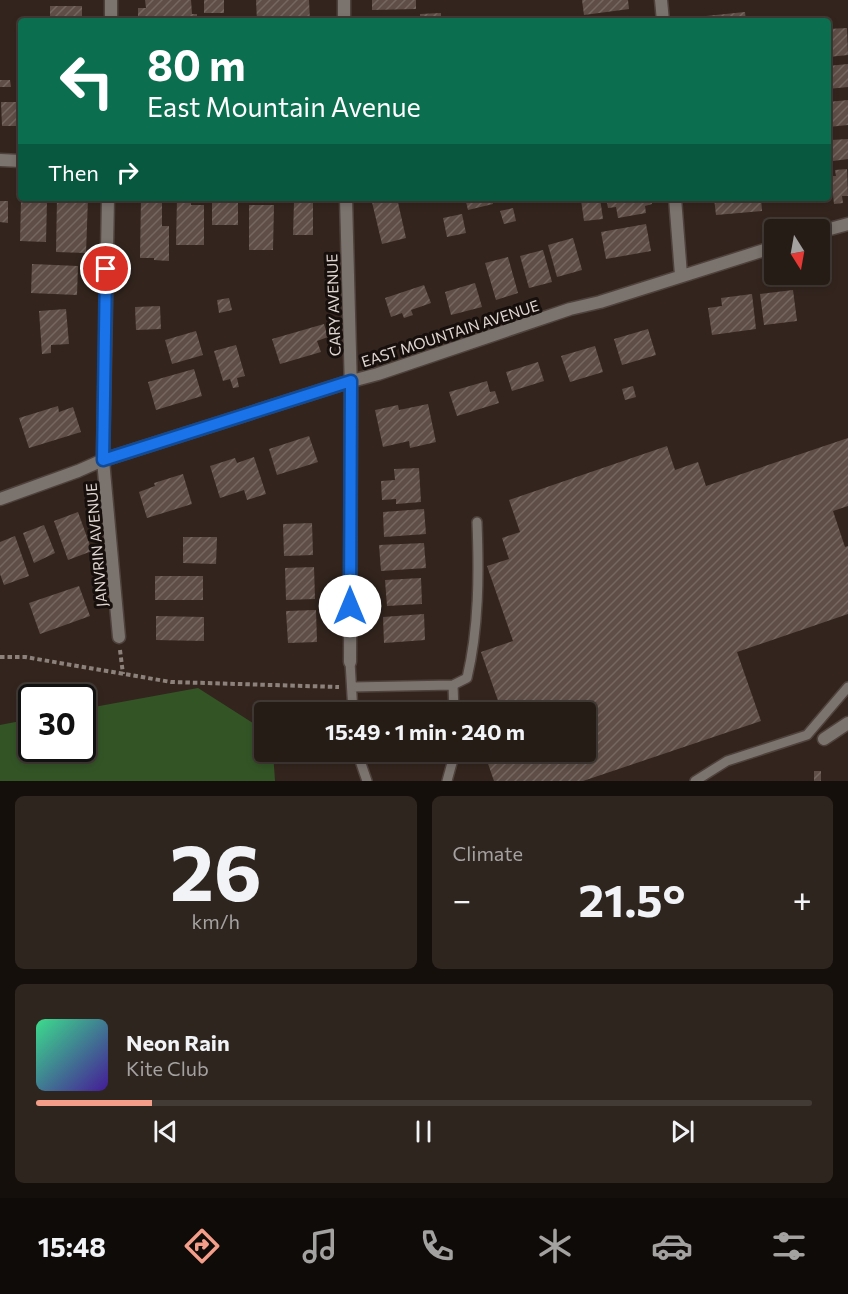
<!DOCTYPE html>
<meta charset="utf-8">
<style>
:root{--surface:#261c16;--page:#2e251f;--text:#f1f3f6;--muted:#a4a1a1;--line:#423a35;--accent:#f49e8a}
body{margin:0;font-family:Commissioner,sans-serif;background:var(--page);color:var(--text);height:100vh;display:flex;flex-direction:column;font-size:22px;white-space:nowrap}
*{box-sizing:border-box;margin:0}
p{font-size:20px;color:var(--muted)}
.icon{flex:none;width:33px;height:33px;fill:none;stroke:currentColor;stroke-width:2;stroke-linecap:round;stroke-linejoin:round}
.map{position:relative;height:781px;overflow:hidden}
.sheet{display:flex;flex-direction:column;gap:15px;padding:15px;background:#150f0c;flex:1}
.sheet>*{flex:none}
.guide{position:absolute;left:18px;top:18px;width:813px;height:183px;border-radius:6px;box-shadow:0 3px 9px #0003,0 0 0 2px var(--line);background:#0b6e4f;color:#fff;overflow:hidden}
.needle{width:39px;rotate:169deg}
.controls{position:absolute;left:764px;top:219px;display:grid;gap:12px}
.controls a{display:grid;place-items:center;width:66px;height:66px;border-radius:6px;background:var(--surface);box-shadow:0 3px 9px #0003,0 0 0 2px var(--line);font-size:30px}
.speed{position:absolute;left:18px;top:684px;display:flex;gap:12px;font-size:30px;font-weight:700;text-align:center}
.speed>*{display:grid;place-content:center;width:78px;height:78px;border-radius:50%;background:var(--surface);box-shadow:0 3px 9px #0003,0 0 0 2px var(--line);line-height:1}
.speed .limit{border:3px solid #111;border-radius:9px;background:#fff;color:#111}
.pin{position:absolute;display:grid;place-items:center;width:51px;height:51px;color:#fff;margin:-26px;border:3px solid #fff;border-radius:50%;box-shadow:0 2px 6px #0007}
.me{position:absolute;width:66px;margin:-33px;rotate:0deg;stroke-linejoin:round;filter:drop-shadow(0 0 4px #0008)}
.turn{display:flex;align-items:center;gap:21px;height:126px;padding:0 30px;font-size:27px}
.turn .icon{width:78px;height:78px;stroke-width:2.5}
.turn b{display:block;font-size:42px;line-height:51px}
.then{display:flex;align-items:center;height:57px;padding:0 30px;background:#0003;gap:12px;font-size:22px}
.big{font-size:45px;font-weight:700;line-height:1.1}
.sheet .widget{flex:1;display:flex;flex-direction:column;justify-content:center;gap:9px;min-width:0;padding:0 21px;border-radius:9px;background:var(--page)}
.sheet .dial{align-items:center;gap:0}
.dial b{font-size:78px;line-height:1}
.song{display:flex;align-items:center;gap:18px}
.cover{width:72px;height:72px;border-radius:9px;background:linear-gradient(135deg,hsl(150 70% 55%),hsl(260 70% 35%))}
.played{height:6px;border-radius:3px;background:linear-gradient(90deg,var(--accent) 15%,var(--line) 15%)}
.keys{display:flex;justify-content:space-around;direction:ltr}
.heat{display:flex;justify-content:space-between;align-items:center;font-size:33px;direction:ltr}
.sheet .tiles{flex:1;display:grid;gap:15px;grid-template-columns:1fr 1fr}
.widget:last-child{grid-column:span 2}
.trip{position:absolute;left:254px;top:702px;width:342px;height:60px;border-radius:6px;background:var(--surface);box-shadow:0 3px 9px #0003,0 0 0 2px var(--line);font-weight:700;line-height:60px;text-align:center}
.tabs{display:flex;height:96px;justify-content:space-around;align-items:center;background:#0f0b09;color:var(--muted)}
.tabs .icon{width:42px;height:42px}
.tabs .active{color:var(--accent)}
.tabs b{font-size:27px;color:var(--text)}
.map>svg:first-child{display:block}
.pitch{fill:#335526}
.building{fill:url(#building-hatch)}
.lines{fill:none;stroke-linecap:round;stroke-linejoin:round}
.lane-casing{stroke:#4f413b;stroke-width:12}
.street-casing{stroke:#4f413b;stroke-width:15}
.path{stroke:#8d817c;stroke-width:4;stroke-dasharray:4.5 3;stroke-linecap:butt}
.lane{stroke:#7a736e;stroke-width:9}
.street{stroke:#7a736e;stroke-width:12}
.route-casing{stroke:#114b97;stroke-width:15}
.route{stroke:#1a73e8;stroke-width:10}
.labels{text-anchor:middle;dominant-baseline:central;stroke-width:6;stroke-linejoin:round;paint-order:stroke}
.street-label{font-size:15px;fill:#e0d6d2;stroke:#160f0c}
</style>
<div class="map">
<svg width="848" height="781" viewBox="0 0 848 781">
<defs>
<pattern id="building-hatch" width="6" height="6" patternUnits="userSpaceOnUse" patternTransform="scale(1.5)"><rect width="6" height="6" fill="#5f4e47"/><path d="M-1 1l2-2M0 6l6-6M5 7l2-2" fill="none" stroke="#766761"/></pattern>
</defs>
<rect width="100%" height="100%" fill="#33251e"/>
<path class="pitch" d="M198 688 264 730V752H273L275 781H0V725L31 719 32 748H82L83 709Z"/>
<path class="building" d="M145 0H191L192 14H197V21H138V8H146Z
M204 0H224V13H204Z
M256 0H309L310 21H257Z
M372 0H416V9L372 10Z
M582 0H628L629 9 584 15Z
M50 6H82V21H50Z
M745 12 746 21H707L706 16Z
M441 13V21H420V14Z
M847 28 848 55 828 57V29Z
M848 64V87L828 89V66Z
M0 80H10L11 87H0Z
M848 100V125L828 127V102Z
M1 102H21V126H2Z
M848 139V159L833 161 831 140Z
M847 169 848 196H842L843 203 834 204 831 176H836L835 170Z
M57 198H88L86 253 56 252Z
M141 198H162V226H169V261L154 260V258H140Z
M177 198H191V205H204V245H176Z
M371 198H397L406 238 382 244Z
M465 198H492L493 204 468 210Z
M600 198 603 219 584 221 581 200Z
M606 198H651L652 204 645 206 646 213 618 218 616 207 608 208Z
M714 198H761L762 211 716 215Z
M21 200H47L46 242 20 241Z
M0 201H8V223L0 222Z
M212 201H238V225H212Z
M294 202H313V235H293Z
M249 205H274L273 250H249Z
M513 208 516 221 504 224 500 211Z
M462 214 466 233 447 237 443 218Z
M646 224 651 251 606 259 601 232Z
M573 238 582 270 557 277 548 245Z
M543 250 552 282 529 288 520 256Z
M508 257 518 293 496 300 485 263Z
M32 264 78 266 77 295 31 293Z
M475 283 482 307 451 315 445 292Z
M424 285 431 303 411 310 413 315 404 318 402 313 391 317 385 298Z
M793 290 797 321 764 325 760 294Z
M752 294 756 329 712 335 708 308 722 306 721 298Z
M229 298 232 310 219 313 217 300Z
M160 306 161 329 136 330 135 307Z
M66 309 69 344 51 345V353L42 354 39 311Z
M324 324 328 337 317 341 321 352 280 364 272 339Z
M648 329 656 355 622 365 614 339Z
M196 331 203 355 172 364 165 340Z
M236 345 245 376 237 378 239 387 233 388 230 379 223 381 214 351Z
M595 346 603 372 570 382 561 356Z
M538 362 544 381 512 391 506 372Z
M194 369 202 396 156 410 148 382Z
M487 381 490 392 495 391 499 403 457 416 449 392Z
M633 386 636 397 625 400 622 389Z
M428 404 436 442 410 448 409 441 383 447 375 410 398 405 399 410Z
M58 406 59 412 73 407 81 432 29 448 19 418Z
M309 436 318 462 277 475 269 449Z
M848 438V506L833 511 845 547 848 546V614L737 652 761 721 583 781H494L484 752H585V712H502L481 652 513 641 487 566 509 559 502 538 520 532 509 500 667 446 675 470 698 462 706 486Z
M254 457 266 494 247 500 244 490 220 498 210 466 235 458 237 463Z
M419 468 421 502 396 504V499L382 500 381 481 395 480 394 469Z
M183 474 192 504 147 518 139 492 155 486 154 483Z
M424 509 426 534 384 537 383 512Z
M78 512 92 551 68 560 54 521Z
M312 523 313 555 284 556 283 524Z
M44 525 55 553 34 563 23 533Z
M15 536 29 576 4 585 0 574V542Z
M183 537H217L216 564 183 563Z
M424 543 426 568 381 571 379 545Z
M314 567 315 599 286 600 285 568Z
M155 576H203V600H155Z
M421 578 422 604 387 606 385 580Z
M79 586 90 616 40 634 29 603Z
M316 610 317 642 288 643 286 611Z
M424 614 425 640 384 643 383 617Z
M156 616 204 617V641L156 640Z
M814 771H821V781H814Z"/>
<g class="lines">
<g class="lane-casing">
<path id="lane" d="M350 662 353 712
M453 685 467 678C479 627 479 574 477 522
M352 687 453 685 454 712
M357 752 367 781
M447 781 455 752
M695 781 727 761 807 735 848 687"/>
</g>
<g class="street-casing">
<path id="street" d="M344 0V21
M661 0 663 21
M111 21V0
M0 160 21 161
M108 198 103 460 119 637
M346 198 351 391 350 662
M675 198 681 275
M819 232 848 224
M0 499 78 471 103 460 348 382 378 374 570 309 600 302 774 247
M824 739 848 723"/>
</g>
<path class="path" d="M120 650 123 674
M0 657H25L171 682 339 687"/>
<use href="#lane" class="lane"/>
<use href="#street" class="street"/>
</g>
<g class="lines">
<g class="route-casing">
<path id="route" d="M106 269 103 460 351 381 350 606"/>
</g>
<use href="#route" class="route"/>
</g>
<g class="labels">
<g class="street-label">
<text transform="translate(333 305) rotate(-92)">CARY AVENUE</text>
<text transform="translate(450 333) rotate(-18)">EAST MOUNTAIN AVENUE</text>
<text transform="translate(96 545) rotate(-95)">JANVRIN AVENUE</text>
</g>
</g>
</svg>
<div class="controls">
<a><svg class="needle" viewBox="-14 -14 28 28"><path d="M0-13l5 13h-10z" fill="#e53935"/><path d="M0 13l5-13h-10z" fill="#a4a1a1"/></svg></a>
</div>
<div class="speed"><div class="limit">30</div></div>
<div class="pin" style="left:106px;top:269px;background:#d93025"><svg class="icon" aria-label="arrive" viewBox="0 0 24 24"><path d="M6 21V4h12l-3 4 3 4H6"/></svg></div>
<svg class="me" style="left:350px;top:606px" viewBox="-20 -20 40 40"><circle r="19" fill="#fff"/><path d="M0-13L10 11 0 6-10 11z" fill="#1a73e8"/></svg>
<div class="trip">15:49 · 1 min · 240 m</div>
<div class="guide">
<div class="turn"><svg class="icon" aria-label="left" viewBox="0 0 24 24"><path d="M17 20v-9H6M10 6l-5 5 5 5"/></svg><div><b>80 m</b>East Mountain Avenue</div></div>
<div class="then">Then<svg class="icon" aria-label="right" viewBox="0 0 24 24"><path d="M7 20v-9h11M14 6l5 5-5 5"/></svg></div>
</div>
</div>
<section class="sheet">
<div class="tiles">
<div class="widget dial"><b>26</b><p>km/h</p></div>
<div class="widget"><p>Climate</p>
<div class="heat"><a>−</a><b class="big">21.5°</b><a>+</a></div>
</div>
<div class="widget">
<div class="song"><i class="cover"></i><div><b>Neon Rain</b><p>Kite Club</p></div></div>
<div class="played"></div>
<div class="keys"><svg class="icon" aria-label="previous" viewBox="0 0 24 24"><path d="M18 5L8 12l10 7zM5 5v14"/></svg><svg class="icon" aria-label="pause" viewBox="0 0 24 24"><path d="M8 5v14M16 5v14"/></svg><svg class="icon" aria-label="next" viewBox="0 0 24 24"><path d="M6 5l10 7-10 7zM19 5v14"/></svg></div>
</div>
</div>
</section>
<nav class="tabs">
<b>15:48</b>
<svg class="icon active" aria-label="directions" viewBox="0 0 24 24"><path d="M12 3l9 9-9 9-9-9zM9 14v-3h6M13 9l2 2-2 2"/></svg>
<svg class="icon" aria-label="music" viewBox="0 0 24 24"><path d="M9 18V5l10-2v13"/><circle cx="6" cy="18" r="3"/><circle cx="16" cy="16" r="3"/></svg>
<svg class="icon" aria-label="phone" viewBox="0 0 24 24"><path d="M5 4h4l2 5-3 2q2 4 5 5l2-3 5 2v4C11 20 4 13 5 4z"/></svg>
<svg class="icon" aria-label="climate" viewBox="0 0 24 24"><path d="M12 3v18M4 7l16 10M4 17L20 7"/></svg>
<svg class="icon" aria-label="car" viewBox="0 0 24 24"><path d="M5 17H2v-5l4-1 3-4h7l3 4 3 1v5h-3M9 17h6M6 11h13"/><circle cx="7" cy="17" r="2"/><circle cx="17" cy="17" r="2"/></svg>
<svg class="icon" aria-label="filters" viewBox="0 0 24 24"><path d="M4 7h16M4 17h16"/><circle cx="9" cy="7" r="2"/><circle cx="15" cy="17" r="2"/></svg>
</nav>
